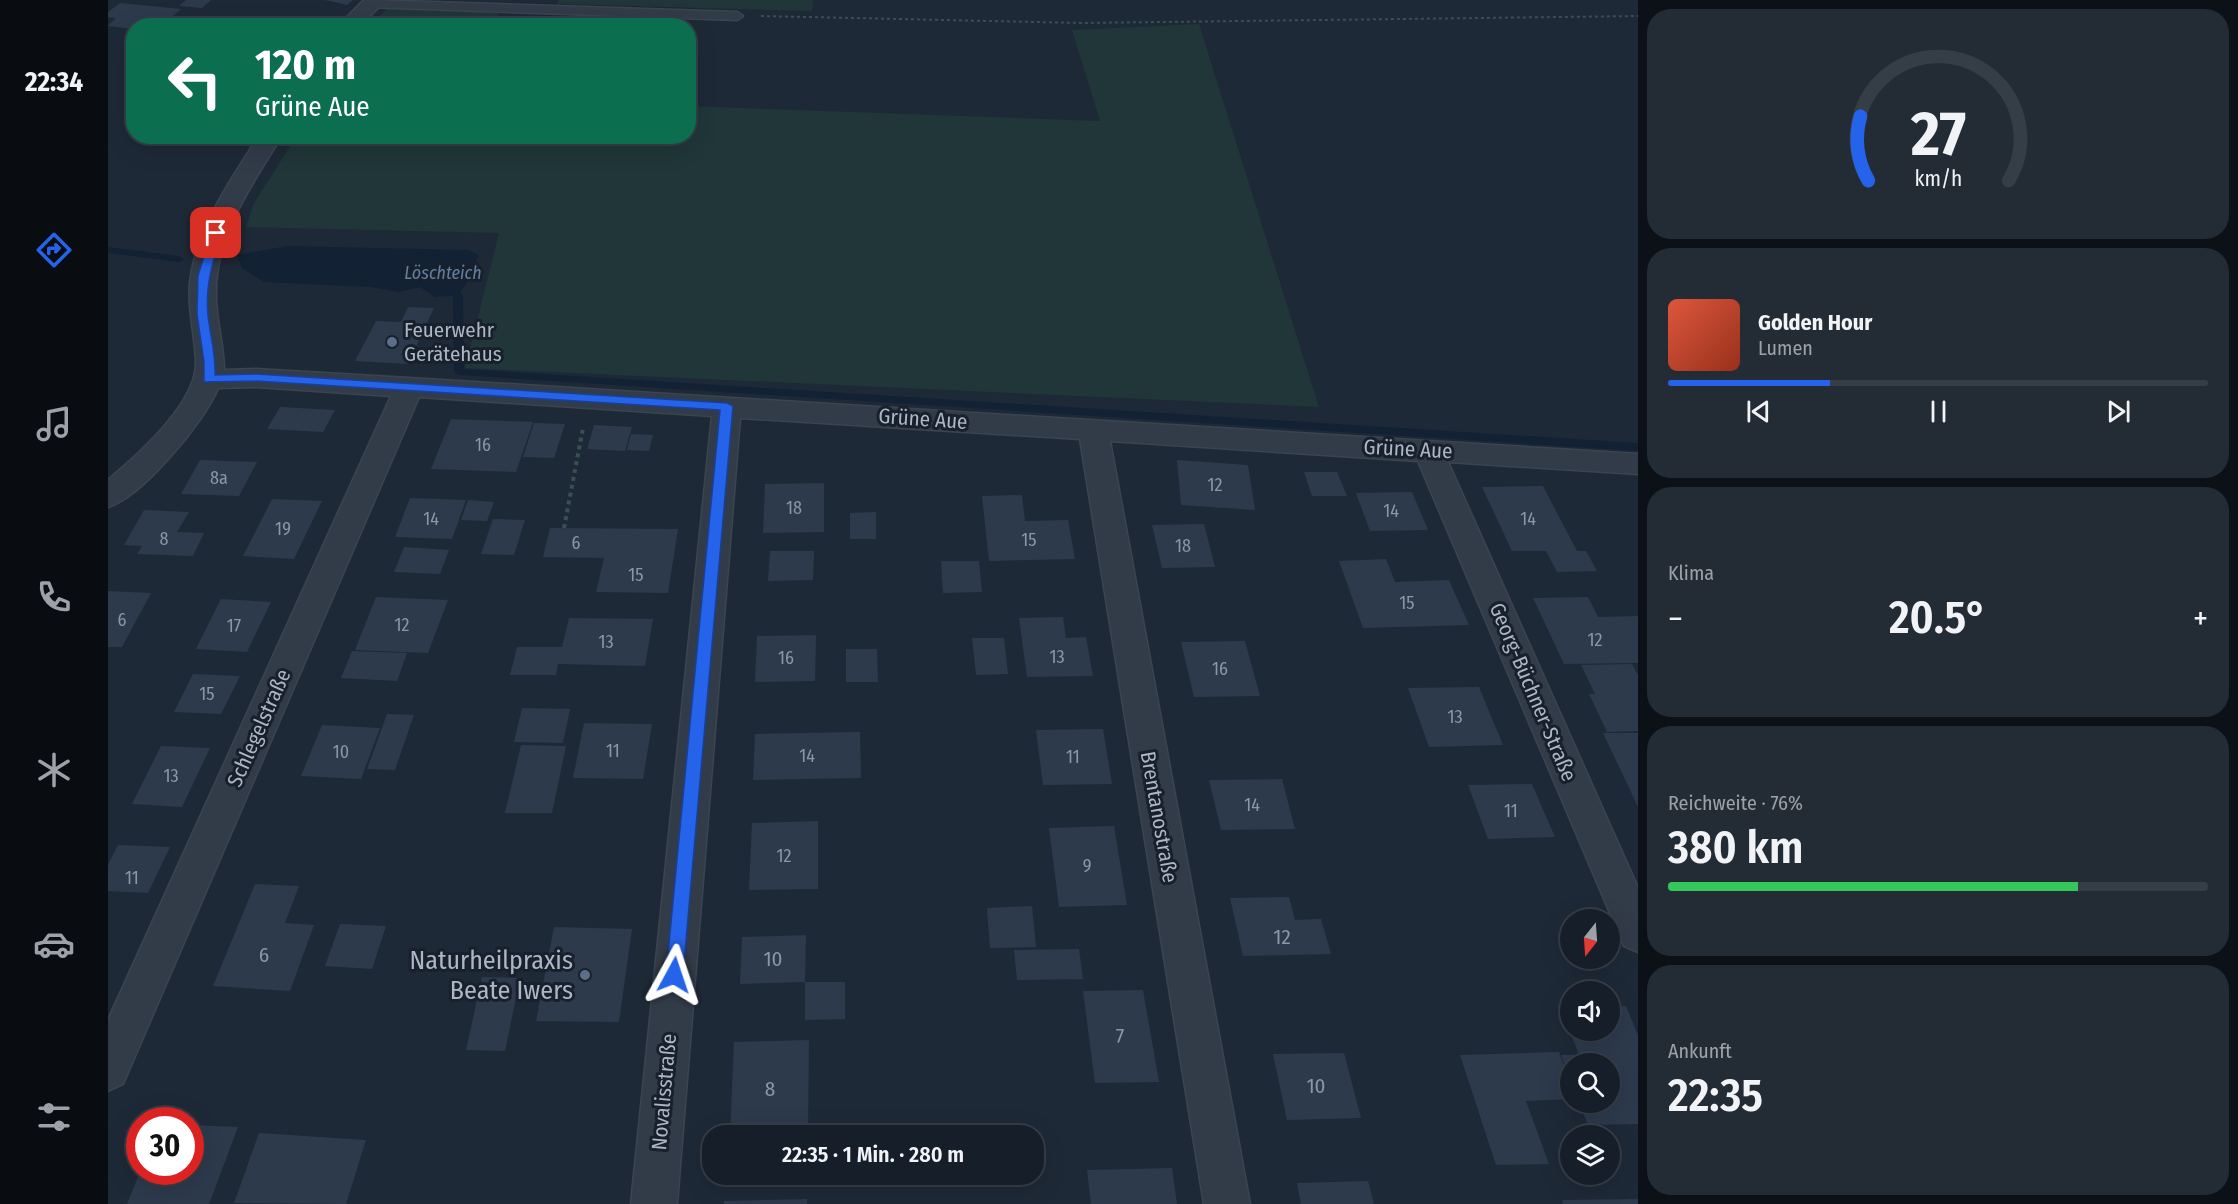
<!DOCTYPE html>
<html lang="de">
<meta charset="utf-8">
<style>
:root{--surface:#161f29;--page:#232c35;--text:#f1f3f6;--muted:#9ea2a8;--line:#353d46;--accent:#2563eb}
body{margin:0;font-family:"Fira Sans Condensed",sans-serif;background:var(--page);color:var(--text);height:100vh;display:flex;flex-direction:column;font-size:22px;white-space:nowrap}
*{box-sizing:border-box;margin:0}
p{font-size:20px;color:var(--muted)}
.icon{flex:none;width:33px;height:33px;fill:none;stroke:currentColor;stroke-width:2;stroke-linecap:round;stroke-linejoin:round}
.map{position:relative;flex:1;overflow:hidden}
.side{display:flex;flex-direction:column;gap:9px;padding:9px;background:#0c1117;width:600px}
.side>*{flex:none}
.banner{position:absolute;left:18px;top:18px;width:570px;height:126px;border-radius:24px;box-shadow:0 6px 24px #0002,0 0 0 2px var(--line);background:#0b6e4f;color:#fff;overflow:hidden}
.needle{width:39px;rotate:197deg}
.buttons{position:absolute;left:1452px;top:909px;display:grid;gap:12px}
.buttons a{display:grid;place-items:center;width:60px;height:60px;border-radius:50%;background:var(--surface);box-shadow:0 6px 24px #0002,0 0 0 2px var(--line);font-size:30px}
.speed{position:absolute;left:18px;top:1107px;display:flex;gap:12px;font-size:30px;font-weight:700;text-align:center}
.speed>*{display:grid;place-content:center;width:78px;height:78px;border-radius:50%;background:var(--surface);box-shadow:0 6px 24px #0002,0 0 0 2px var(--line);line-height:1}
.speed .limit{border:9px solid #d22;background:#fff;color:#111}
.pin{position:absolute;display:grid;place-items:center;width:51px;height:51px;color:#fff;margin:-26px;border-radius:12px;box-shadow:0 3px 9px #0006}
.me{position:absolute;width:66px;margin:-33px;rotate:5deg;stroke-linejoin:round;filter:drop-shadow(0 0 4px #0008)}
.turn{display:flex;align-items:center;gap:21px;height:126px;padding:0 30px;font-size:27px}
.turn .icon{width:78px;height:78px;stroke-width:2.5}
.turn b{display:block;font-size:42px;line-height:51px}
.big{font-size:45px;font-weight:600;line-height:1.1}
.side .widget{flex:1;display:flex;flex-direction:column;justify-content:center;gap:9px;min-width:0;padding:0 21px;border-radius:24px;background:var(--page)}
.side .dial{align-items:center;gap:0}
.dial svg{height:156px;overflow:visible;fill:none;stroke:var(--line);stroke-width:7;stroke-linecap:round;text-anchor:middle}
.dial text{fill:var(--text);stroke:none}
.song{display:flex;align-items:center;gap:18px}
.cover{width:72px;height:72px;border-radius:9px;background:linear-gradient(135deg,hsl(10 70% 55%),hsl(10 70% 35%))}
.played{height:6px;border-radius:3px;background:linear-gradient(90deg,var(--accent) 30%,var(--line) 30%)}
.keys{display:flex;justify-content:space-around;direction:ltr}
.heat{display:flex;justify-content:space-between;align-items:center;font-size:33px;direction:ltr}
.charge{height:9px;border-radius:4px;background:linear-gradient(90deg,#34c759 76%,var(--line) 0)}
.trip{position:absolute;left:594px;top:1125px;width:342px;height:60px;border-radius:24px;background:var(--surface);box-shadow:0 6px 24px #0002,0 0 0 2px var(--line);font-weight:600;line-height:60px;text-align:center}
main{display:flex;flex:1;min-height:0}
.tabs{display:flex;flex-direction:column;width:108px;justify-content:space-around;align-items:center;background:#090c10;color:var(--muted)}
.tabs .icon{width:42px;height:42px}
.tabs .on{color:var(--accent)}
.tabs b{font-size:27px;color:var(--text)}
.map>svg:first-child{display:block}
.green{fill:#203638}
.water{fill:#122134}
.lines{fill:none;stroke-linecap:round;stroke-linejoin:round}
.stream{fill:#122134;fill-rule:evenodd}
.building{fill:#2d3a4c}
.lane-casing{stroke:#3b4451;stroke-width:3}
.street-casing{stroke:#3b4451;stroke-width:3}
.path-far1{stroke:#394f51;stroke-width:2;stroke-dasharray:3 3;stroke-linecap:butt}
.path{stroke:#394f51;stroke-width:4;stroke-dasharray:4 4;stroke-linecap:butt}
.lane{fill:#323b48;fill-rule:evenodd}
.street{fill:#323b48;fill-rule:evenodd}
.route{fill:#2563eb;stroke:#184099;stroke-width:1.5}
.service-dot{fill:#5c6f8a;stroke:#18202c;stroke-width:2}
.labels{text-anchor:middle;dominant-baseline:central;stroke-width:6;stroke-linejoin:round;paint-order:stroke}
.far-water-label{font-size:18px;font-style:italic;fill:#6280a6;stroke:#18202c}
.number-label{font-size:18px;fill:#8b96a6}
.poi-label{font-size:21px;fill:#acb6c5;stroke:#18202c;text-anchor:start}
.street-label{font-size:21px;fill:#acb6c5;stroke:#18202c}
.near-number-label{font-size:21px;fill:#8b96a6}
.near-poi-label{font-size:26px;fill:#acb6c5;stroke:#18202c;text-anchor:end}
</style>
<main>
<nav class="tabs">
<b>22:34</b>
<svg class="icon on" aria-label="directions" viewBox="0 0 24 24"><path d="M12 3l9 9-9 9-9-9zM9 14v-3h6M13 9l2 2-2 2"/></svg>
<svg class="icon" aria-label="music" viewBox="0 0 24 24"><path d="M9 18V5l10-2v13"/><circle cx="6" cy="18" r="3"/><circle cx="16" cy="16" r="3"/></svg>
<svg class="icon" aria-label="phone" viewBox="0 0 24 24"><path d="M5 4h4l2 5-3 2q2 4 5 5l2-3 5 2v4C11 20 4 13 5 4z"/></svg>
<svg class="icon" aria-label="climate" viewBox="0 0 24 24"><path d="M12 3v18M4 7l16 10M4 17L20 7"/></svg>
<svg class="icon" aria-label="car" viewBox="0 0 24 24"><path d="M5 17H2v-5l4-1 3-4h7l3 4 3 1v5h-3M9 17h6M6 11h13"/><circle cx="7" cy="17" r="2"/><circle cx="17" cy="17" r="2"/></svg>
<svg class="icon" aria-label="filters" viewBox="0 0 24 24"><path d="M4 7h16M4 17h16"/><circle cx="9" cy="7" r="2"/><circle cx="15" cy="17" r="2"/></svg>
</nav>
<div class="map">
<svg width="1530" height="1204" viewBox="0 0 1530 1204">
<rect width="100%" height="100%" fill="#1e2937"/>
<path class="green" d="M451 0H705L704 11 449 4Z
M279 9 392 12 384 25 262 26Z
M1091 24 1211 407 357 368 391 233 138 227 146 203 188 137 580 136 581 106 992 121 964 30Z"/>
<path class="water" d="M179 246 360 250 371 255 358 284 350 295 327 297 312 287 291 292 262 287 156 282 134 268 129 255Z"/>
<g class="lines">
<path class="stream" d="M0 247 71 256 76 259 71 262 0 253Z
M338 281 355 295 356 369 1530 443V451L351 375 346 372 345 296 333 284Z"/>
</g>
<path class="building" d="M78 0H103L94 8 71 6Z
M217 0H245L239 5Z
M12 3 73 9 57 23 38 21 33 26H26V29L0 26 8 18 0 17V12Z
M153 20 181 24V26H146Z
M403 20 429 21 470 22 468 26H400Z
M519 20 532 21 544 20 543 26H518Z
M294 22 331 23 329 26H292Z
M300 307 326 308 300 364 247 361 268 321 293 322Z
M172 407 191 408 227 410 215 432 159 429Z
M343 419 425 422 408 472 323 469Z
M426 423 457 424 446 458 415 457Z
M486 425 524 427 517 451 479 449Z
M523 434 545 435 541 451 519 450Z
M92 460 149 462 131 496 73 494Z
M1069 460 1140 465 1147 510 1073 505Z
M1196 472H1229L1239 496H1204Z
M716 483V532L655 533 657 484Z
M1435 486 1469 551H1478L1489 571 1449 572 1438 551H1404L1374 487Z
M1304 492 1320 530 1262 531 1248 493Z
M914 495 917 521 960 520 967 559 881 561 874 496Z
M302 498 358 500 344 539 287 537Z
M164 499 214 501 186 559 135 556Z
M360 500 386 502 379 521 353 520Z
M36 510 81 512 69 532 96 533 85 556 29 554 34 546 16 545Z
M768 512V539H742V513Z
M385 519 417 520 406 555 373 554Z
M1096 524 1107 567 1054 568 1044 525Z
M442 528 570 529 560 593 488 592 496 558 435 557Z
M296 547 341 550 332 574 286 572Z
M662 551H706L705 580 660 581Z
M1278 559 1287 582 1341 580 1361 625 1255 628 1231 561Z
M833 561H871L874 592 835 593Z
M0 591 43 593 14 647H0Z
M268 597 340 600 320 653 247 650Z
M1480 597 1490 617 1530 616V663L1456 664 1425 598Z
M113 599 163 602 139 652 88 649Z
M955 617 958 638 978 637 985 676 919 677 911 618Z
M461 618 545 619 537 666 450 664 448 675H402L409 647H454Z
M708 635 707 681 647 682 649 636Z
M864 638H896L900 674 868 675Z
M1137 641 1152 696 1086 697 1073 642Z
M738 649H769L770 682H738Z
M244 651 299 653 289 681 233 678Z
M1524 664 1530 675V731L1499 732 1481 694H1487L1473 665Z
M85 674 132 676 113 714 66 712Z
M1371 687 1395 745 1321 747 1300 688Z
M414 708 462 709 455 743 406 742Z
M279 714 306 715 287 770 259 769Z
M476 723 544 724 535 779 465 778Z
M214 725 272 728 253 779 193 776Z
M995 729 1004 784 935 785 928 730Z
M752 732 753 778 645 780 647 734Z
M1495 733H1530V807Z
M413 745 458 746 444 813H397Z
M53 746 102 748 74 807 24 804Z
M1174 779 1187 829 1113 830 1101 780Z
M1424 784 1447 837 1380 839 1360 785Z
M710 821V889L641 890 644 823Z
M1006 826 1019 905 951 907 941 828Z
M10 845 62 847 40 893 0 891V865Z
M147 884 191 886 177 923 206 925 182 991 105 986Z
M1181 897 1187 920 1213 919 1223 954 1135 956 1122 898Z
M924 906 928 947 882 948 879 908Z
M232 924 278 926 264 969 217 966Z
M446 927 524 929 511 1022 428 1021Z
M698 935 697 982H737V1019L697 1020V982L632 984 634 937Z
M971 949 975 979 909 980 906 950Z
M374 977 412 978 397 1051 358 1050Z
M1035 990 1051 1082 987 1083 975 991Z
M1502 1006H1518L1530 1035V1124L1480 1125 1471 1102H1502V1064H1462V1079L1453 1055H1471L1453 1008 1462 1007V1030H1502Z
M701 1040 700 1136H622L626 1042Z
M1451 1052 1462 1083V1099L1418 1101 1441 1164 1388 1165 1352 1055Z
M1236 1053 1253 1118 1179 1120 1165 1054Z
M82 1125 130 1127 101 1204H19L32 1172H82Z
M151 1133 258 1140 238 1204 126 1203Z
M1064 1168 1069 1204H983L979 1170Z
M1260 1181 1266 1204H1193L1189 1183Z
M699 1199V1204H616V1201Z
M1530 1199V1204H1455L1454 1200Z"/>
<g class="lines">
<g class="lane-casing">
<path id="lane" d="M263 0 629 12 635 16 629 20 259 7 257 4Z"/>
</g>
<g class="street-casing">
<path id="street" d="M256 0H278L252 26H230Z
M151 136H174C144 184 106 237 108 296 108 321 116 345 116 370L148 369 301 378 1530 454V474L1340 462 1530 888V952L1516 946 1310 461 1002 441 1142 1204H1096L972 439 632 418 569 1204H523L604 416 311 397 15 1084 0 1091V1020L283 396 148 387 110 388C97 421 34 497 0 507V480C30 455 89 403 88 362 87 333 78 304 83 275 92 224 123 179 151 136Z"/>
</g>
<path class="path-far1" d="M653 16 974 23 1530 16"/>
<path class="path" d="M456 528 475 428"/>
<use href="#lane" class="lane"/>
<use href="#street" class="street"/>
</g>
<path class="route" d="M108 230 114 233C105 260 97 286 100 315 102 335 108 354 107 375L148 374 619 403 625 406 575 975 572 981 566 984 560 981 558 975 612 410 148 381 96 382V362L89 314 90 276 103 233Z"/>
<g class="service-dot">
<circle cx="284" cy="342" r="6"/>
<circle cx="477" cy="975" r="6"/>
</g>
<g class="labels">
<g class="far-water-label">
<text x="335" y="273">Löschteich</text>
</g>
<g class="number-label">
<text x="375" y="445">16</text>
<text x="111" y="478">8a</text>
<text x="1107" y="485">12</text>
<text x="686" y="508">18</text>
<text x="1283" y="511">14</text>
<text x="323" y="519">14</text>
<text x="1420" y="519">14</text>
<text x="175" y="529">19</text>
<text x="56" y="539">8</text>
<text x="921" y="540">15</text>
<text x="468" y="543">6</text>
<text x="1075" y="546">18</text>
<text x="528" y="575">15</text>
<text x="1299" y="603">15</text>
<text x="14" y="620">6</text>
<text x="294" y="625">12</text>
<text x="126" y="626">17</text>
<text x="1487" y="640">12</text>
<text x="498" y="642">13</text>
<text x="949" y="657">13</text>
<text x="678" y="658">16</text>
<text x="1112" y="669">16</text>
<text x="99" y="694">15</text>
<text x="1347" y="717">13</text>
<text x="505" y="751">11</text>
<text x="233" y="752">10</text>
<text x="699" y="756">14</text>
<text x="965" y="757">11</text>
<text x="63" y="776">13</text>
<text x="1144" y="805">14</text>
<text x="1403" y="811">11</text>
<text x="676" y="856">12</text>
<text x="979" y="866">9</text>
<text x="24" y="878">11</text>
</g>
<g class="poi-label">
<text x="296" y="330">Feuerwehr<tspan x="296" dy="24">Gerätehaus</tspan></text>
</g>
<g class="street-label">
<text transform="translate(815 419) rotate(4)">Grüne Aue</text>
<text transform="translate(1300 449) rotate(3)">Grüne Aue</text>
<text transform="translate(1425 692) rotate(67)">Georg-Büchner-Straße</text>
<text transform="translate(151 728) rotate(-66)">Schlegelstraße</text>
<text transform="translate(1051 817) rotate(80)">Brentanostraße</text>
<text transform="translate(556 1092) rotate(-85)">Novalisstraße</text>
</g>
<g class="near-number-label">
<text x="1174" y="937">12</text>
<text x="156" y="955">6</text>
<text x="665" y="959">10</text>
<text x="1012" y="1036">7</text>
<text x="1208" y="1086">10</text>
<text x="662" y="1089">8</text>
</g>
<g class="near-poi-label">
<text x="465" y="960">Naturheilpraxis<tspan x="465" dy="30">Beate Iwers</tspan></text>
</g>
</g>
</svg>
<div class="buttons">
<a><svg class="needle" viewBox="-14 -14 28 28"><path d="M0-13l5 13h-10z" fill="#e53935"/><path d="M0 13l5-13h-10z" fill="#9ea2a8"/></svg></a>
<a><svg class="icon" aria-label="sound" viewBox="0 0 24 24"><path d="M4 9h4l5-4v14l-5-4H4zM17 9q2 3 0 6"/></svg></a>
<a><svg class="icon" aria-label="search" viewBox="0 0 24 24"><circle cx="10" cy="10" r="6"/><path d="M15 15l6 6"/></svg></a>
<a><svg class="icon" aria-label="layers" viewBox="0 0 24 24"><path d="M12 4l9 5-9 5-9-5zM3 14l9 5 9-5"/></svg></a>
</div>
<div class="speed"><div class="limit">30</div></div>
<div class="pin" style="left:108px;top:233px;background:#d93025"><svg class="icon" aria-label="arrive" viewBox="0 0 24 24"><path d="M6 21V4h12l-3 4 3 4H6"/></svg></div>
<svg class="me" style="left:566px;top:975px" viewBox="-20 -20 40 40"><path d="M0-17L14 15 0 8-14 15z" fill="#2563eb" stroke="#fff" stroke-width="4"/></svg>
<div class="trip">22:35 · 1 Min. · 280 m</div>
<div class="banner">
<div class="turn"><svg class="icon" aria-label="left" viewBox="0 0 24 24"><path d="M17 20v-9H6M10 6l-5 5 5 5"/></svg><div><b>120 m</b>Grüne Aue</div></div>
</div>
</div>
<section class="side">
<div class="widget dial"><svg viewBox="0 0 100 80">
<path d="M14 69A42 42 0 1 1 86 69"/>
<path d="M14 69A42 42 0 0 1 10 36" stroke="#2563eb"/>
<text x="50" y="56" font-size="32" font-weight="700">27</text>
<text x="50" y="72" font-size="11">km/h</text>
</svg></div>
<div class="widget">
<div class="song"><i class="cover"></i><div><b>Golden Hour</b><p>Lumen</p></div></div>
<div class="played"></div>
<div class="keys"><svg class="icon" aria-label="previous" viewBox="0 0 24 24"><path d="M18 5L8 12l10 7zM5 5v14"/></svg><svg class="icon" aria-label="pause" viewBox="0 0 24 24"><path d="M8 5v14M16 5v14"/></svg><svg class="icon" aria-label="next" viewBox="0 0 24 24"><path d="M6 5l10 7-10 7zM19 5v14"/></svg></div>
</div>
<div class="widget"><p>Klima</p>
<div class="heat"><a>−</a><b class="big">20.5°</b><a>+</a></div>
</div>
<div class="widget"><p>Reichweite · 76%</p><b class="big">380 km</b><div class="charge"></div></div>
<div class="widget"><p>Ankunft</p><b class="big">22:35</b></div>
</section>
</main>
